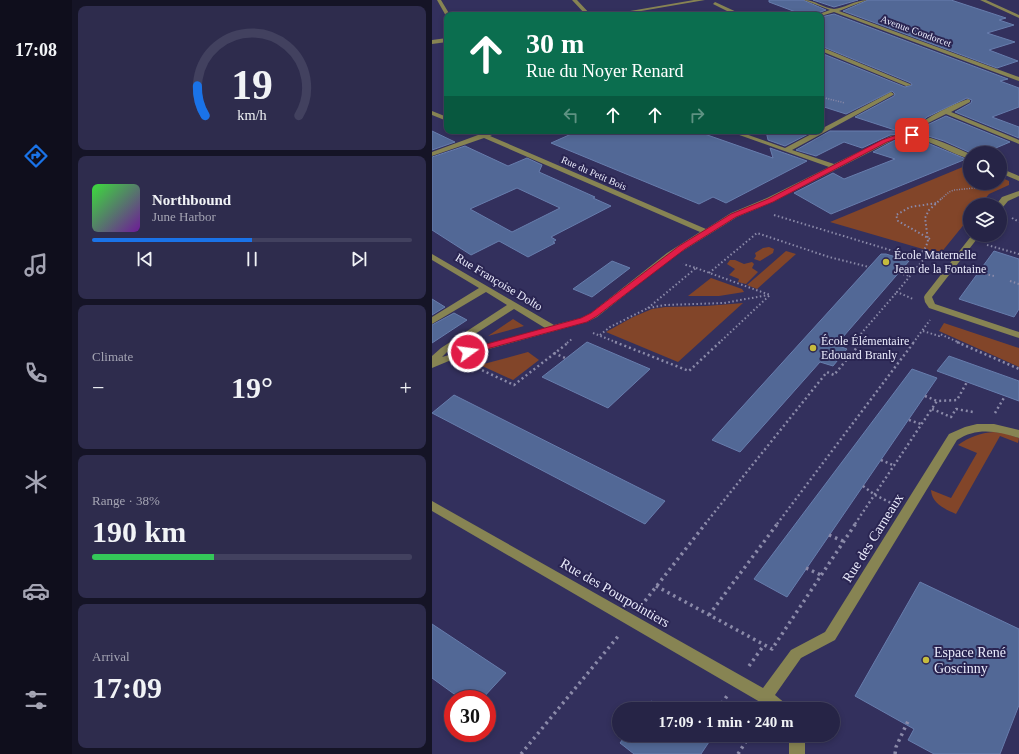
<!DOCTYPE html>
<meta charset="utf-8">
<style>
:root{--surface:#262446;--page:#2e2c4d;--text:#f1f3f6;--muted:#a4a4b3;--line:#42415f;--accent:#1a73e8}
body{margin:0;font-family:Georgia,serif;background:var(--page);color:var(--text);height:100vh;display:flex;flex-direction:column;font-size:15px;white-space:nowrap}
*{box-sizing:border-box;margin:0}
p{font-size:13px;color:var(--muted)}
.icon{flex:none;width:22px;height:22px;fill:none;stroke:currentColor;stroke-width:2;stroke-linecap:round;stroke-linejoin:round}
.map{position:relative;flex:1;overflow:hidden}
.side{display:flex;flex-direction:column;gap:6px;padding:6px;background:#151426;width:360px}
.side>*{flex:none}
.guide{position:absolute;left:12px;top:12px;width:380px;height:122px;border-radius:8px;box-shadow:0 2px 6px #0003,0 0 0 1px var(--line);background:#0b6e4f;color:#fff;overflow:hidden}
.controls{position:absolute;left:531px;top:146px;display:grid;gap:8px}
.controls a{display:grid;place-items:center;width:44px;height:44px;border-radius:50%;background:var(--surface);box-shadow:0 2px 6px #0003,0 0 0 1px var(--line);font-size:20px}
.speed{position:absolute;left:12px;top:690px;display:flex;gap:8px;font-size:20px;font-weight:700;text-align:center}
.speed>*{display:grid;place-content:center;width:52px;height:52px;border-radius:50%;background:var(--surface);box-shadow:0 2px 6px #0003,0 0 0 1px var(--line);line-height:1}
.speed .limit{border:6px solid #d22;background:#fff;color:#111}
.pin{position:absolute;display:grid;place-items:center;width:34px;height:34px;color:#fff;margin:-17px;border-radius:8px;box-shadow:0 2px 6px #0006}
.me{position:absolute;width:44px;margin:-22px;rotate:76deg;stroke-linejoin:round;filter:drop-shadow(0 0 3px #0008)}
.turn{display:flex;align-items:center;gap:14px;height:84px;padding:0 16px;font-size:18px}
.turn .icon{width:52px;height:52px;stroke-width:2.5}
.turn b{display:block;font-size:28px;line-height:34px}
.lanes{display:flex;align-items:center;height:38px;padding:0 16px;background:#0003;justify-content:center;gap:20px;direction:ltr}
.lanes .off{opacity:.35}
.big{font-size:30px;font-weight:700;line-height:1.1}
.side .tile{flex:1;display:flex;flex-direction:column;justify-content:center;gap:6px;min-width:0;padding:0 14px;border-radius:8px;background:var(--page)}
.side .dial{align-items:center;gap:0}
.dial svg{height:104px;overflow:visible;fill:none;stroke:var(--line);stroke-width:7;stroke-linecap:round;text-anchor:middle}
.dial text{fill:var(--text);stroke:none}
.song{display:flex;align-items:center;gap:12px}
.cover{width:48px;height:48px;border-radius:6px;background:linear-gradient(135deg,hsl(120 70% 55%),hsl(280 70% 35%))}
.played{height:4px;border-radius:2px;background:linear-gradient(90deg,var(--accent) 50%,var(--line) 50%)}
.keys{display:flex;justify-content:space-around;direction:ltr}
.heat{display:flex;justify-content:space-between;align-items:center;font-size:22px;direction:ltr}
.charge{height:6px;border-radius:3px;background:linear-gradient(90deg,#34c759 38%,var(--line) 0)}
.trip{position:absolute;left:180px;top:702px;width:228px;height:40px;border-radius:20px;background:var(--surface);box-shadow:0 2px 6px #0003,0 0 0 1px var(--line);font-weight:700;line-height:40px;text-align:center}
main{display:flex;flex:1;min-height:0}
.dock{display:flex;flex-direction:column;width:72px;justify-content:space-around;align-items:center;background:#0f0e1c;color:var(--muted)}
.dock .icon{width:28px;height:28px}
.dock .active{color:var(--accent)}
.dock b{font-size:18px;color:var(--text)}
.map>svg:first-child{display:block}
.green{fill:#824529}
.building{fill:#526896;stroke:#677dad;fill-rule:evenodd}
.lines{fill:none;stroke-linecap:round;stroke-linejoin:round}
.path-far3{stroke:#8b8aa9;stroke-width:1.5;stroke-dasharray:1 1.5;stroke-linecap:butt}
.path-far2{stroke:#8b8aa9;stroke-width:2;stroke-dasharray:1.5 2.5;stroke-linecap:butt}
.path-far1{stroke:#8b8aa9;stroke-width:2.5;stroke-dasharray:2 3;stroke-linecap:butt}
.path{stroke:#8b8aa9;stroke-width:3.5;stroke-dasharray:2.5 4;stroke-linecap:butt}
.minor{fill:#878453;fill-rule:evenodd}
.route{fill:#e11d48;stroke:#92132f}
.poi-dot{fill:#c6bc3d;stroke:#2a2552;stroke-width:1.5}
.labels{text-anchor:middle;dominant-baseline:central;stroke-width:4;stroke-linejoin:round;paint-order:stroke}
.far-street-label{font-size:10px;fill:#eaebfc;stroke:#2a2552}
.poi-label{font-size:12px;fill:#eaebfc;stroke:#2a2552;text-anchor:start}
.street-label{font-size:12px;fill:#eaebfc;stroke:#2a2552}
.near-street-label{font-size:14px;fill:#eaebfc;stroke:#2a2552}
.near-poi-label{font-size:14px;fill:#eaebfc;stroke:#2a2552;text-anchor:start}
</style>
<main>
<nav class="dock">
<b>17:08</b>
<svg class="icon active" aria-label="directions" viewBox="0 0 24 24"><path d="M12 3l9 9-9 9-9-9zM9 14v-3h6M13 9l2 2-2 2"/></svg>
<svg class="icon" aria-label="music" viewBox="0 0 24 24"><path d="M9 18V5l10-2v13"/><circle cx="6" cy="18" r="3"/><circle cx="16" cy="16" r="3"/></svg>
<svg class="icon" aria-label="phone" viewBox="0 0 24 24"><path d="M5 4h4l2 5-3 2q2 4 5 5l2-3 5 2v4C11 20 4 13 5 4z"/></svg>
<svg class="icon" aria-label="climate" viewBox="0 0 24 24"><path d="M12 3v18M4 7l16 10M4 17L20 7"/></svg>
<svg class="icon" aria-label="car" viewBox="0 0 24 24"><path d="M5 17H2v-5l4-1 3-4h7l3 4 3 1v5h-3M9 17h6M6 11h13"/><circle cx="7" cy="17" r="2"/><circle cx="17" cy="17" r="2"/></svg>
<svg class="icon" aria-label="filters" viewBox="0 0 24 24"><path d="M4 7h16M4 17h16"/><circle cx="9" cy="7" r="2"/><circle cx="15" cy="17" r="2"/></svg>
</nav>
<section class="side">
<div class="tile dial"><svg viewBox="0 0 100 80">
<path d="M14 69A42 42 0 1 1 86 69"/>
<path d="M14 69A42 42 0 0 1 8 46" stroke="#1a73e8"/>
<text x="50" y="56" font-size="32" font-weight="700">19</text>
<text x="50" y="72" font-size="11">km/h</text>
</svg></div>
<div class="tile">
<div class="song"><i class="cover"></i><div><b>Northbound</b><p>June Harbor</p></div></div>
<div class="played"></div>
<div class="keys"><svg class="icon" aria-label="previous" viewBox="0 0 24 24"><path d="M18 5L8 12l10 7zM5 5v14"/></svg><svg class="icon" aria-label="pause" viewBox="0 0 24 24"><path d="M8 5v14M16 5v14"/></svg><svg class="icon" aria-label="next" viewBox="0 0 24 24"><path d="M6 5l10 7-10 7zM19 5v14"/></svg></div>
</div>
<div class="tile"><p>Climate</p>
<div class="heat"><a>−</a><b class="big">19°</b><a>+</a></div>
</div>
<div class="tile"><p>Range · 38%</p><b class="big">190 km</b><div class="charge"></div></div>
<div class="tile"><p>Arrival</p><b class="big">17:09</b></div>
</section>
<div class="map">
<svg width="587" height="754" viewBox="0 0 587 754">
<rect width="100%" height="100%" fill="#33305d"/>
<path class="green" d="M538 164V183H568V177L577 181V185L557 194 548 205H538V217L508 254 398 222Z
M337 247 342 249 341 253 328 261 322 259 324 256 323 253 331 248Z
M354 251 364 254 325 289 315 285Z
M298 260H303L312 264 320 262 322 264 320 268 326 272 314 284 306 282 307 279 297 275 303 269 295 264Z
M279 278 310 289 312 292 287 296H256Z
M311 303 246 362 174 332 201 317 220 309 233 307 274 306Z
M81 319 92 326 56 336Z
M512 323 587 348V367L507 331Z
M96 352 107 360 81 380 48 365Z
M562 432 572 433 587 438 586 443 568 436 524 514C513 509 500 504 499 490L519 498 545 453 526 445C537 437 548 433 562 432Z"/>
<path class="building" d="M337 0H371L394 10 386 13V15H372L337 2Z
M381 0H426L402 7Z
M436 0H519L574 18 567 20 582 25 555 33 583 42 557 50 586 61 565 68 411 11Z
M402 14 576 79 568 81 587 88V107L560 117 587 127V138L523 112 539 103 540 100 535 98 495 117 476 133 458 135 430 148 412 142 384 156 364 150 398 131H466L423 117 462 96 463 94 460 91 414 114 389 106V53L473 87 480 85 479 83 389 46V17Z
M514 116 578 142 552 153H539L512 141 487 133 493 126Z
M0 131 23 142 0 150Z
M146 131H264L341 158 338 148 375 161 294 203 281 197 267 204 119 143Z
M334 131H382L353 146 336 140Z
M463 140H474L493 142 534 159 399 214 362 193 401 173 412 179 463 159 441 152Z
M33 146 76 166 95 158 110 165 107 172 163 197 161 198 179 206 119 237 124 240 121 242 123 243 96 257 67 241 39 255 0 230V157ZM85 188 128 208 80 232 38 209Z
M562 251 587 259V309L582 317 527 299Z
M449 254H454L477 261 404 345 415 349 401 366 388 362 308 452 280 440Z
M180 261 198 268 160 297 141 289Z
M0 299 13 307 0 315Z
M22 313 35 320 0 343V325Z
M155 342 218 369 176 408 110 377Z
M517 356 587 381V401L505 371Z
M480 369 505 378 355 597 322 579Z
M22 395 233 501 213 524 0 413Z
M488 582 587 629V705L568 754H502L476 740 482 729 423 696Z
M0 624 74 673 50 699H29L0 678Z
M219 701 232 709H213Z
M194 735H272L279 739 269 754H202L188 743Z"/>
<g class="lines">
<path class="path-far3" d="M389 97 413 103
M508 200 517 192 522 190 543 188 561 183"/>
<path class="path-far2" d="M342 215 491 260 465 292 481 299
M580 218 587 222
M498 239 466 221 464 215 478 207 505 203
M555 245 587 254
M485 258 494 247 496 240 493 218 497 210 509 199
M264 268 338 295 287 343
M541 271 562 276
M277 273 325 233 397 257 437 267
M467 273 478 276
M578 281 587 284
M216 308 264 268 251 264
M491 331 507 336 508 334 528 343
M161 333 186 343
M168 335 178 327 216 308 233 305 292 303 336 295
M135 343 140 339
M421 343 465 292
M481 343 498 320"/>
<path class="path-far1" d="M183 342 257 371 288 342
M525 342 587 369
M122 353 133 358
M408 357 415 360
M41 366 82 385 137 342
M493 396 505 401
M500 409 519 417 524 409 541 412
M563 413 573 396
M477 420 489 424
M449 460 463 466
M431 486 443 495 461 504
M273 524 395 372 402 375 426 346 420 344 422 342
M345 524 482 342
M423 524 505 401 525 400 535 382"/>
<path class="path" d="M397 535 411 541
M374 568 389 575
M224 586 340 649 424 523
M209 606 274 523
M277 615 346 523
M317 666 332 645
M286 709 295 696
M89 754 188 634
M306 754 318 735
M463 754 464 747 476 721"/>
<path class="minor" d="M5 0H9L18 15 14 16Z
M140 0H145L159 15H154Z
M262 0H273L186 15H175Z
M372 0C383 0 391 8 402 9 410 9 424 0 435 0L407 11 587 77V81L402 12 389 16 387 14 398 10Z
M548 0H554L587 15V18Z
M283 2 309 14V15L299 14 281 15 295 11 281 4Z
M15 38V42L0 44V40Z
M389 47 478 84 479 85 474 86 389 51Z
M459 92 462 94 461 95 360 150 402 164 459 136 477 134C484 122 523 103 536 99L538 100V102L519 112 587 140V144L514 114 492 125 484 134C503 138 520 146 538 154V159C510 151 494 134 463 139L341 202 305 217 241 257 165 317 155 322 24 358 0 368V356L9 348 75 305 54 292 0 324V317L47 288 0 260V254L122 325 149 318 159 313 235 253 268 232 52 138 0 156V152L46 135 39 131H47L53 133 59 131H68L58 136 274 229 299 213 335 198 397 167 296 131H305L353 148 385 131H389V129ZM82 309 113 328 10 357 15 352Z
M0 111 15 117V121L0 115Z
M568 168 587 176V181L568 173Z
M587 191V196L576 201 571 207H568V205H564L570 197Z
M540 235H548L500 297 503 304 587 332V338L497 308 493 302 492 297 493 295Z
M545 424H562L587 430V438C565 431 545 427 525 440L403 640 369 658 343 695 354 704 356 709H337L328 702 0 511V501L331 688 359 650 393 632 517 434 533 427Z
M357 735H373V754H357Z"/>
</g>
<path class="route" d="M480 133 483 135 482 136 469 137 455 142 341 202 304 217 253 249 165 316 155 322 36 354 32 352 33 350 149 318 159 313 247 246 299 214 336 199 450 140 468 134Z"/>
<g class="poi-dot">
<circle cx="454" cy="262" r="4"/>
<circle cx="381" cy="348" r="4"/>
<circle cx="494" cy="660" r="4"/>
</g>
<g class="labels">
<g class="far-street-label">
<text transform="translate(484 31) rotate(20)">Avenue Condorcet</text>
<text transform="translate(162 173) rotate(24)">Rue du Petit Bois</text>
</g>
<g class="poi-label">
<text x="462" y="255">École Maternelle<tspan x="462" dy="14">Jean de la Fontaine</tspan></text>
<text x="389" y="341">École Élémentaire<tspan x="389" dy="14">Edouard Branly</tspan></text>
</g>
<g class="street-label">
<text transform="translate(67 282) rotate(31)">Rue Françoise Dolto</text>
</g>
<g class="near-street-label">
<text transform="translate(441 538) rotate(-58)">Rue des Carneaux</text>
<text transform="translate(183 593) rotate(30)">Rue des Pourpointiers</text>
</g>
<g class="near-poi-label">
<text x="502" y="652">Espace René<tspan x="502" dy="16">Goscinny</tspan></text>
</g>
</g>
</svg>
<div class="controls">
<a><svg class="icon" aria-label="search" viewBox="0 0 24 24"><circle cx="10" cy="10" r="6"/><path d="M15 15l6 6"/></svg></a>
<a><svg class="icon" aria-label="layers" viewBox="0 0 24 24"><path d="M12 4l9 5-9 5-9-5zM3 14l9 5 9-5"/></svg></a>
</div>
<div class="speed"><div class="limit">30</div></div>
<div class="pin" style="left:480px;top:135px;background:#d93025"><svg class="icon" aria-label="arrive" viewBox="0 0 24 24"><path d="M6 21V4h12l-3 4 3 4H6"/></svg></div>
<svg class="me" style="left:36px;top:352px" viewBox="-20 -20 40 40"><circle r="17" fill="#e11d48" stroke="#fff" stroke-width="3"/><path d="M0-11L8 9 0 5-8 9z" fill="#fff"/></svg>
<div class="trip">17:09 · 1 min · 240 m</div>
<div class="guide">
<div class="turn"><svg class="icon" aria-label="ahead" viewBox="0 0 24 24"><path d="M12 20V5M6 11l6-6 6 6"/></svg><div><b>30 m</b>Rue du Noyer Renard</div></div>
<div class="lanes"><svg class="icon off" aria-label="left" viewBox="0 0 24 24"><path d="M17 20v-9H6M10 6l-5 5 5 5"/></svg><svg class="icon" aria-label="ahead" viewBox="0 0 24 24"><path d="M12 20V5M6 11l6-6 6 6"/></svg><svg class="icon" aria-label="ahead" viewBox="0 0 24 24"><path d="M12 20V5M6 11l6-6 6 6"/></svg><svg class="icon off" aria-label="right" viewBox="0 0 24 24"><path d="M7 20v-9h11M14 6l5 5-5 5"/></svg></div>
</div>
</div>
</main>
